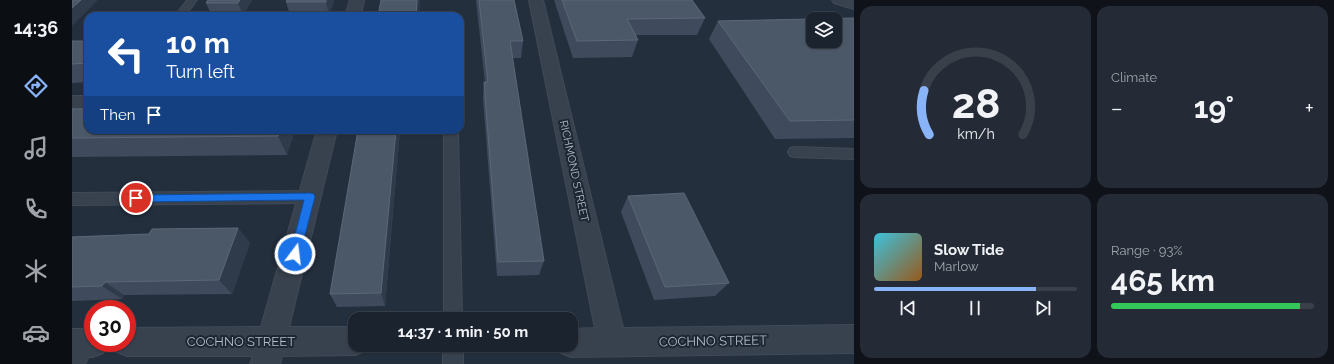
<!DOCTYPE html>
<meta charset="utf-8">
<style>
:root{--surface:#1b232e;--page:#242b36;--text:#f1f3f6;--muted:#a0a4aa;--line:#39404a;--accent:#8ab4f8}
body{margin:0;font-family:Raleway,sans-serif;background:var(--page);color:var(--text);height:100vh;display:flex;flex-direction:column;font-size:15px;white-space:nowrap}
*{box-sizing:border-box;margin:0}
p{font-size:13px;color:var(--muted)}
.icon{flex:none;width:22px;height:22px;fill:none;stroke:currentColor;stroke-width:2;stroke-linecap:round;stroke-linejoin:round}
.map{position:relative;flex:1;overflow:hidden}
.details{display:flex;flex-direction:column;gap:6px;padding:6px;background:#0f1319;width:480px}
.details>*{flex:none}
.top-card{position:absolute;left:12px;top:12px;width:380px;height:122px;border-radius:12px;box-shadow:0 1px 3px #0004,0 0 0 1px var(--line);background:#1a4fa0;color:#fff;overflow:hidden}
.tools{position:absolute;left:734px;top:12px;display:grid;gap:8px}
.tools a{display:grid;place-items:center;width:36px;height:36px;border-radius:8px;background:var(--surface);box-shadow:0 1px 3px #0004,0 0 0 1px var(--line);font-size:20px}
.speed{position:absolute;left:12px;top:300px;display:flex;gap:8px;font-size:20px;font-weight:700;text-align:center}
.speed>*{display:grid;place-content:center;width:52px;height:52px;border-radius:50%;background:var(--surface);box-shadow:0 1px 3px #0004,0 0 0 1px var(--line);line-height:1}
.speed .limit{border:6px solid #d22;background:#fff;color:#111}
.pin{position:absolute;display:grid;place-items:center;width:34px;height:34px;color:#fff;margin:-17px;border:2px solid #fff;border-radius:50%;box-shadow:0 1px 4px #0007}
.me{position:absolute;width:44px;margin:-22px;rotate:15deg;stroke-linejoin:round;filter:drop-shadow(0 0 3px #0008)}
.turn{display:flex;align-items:center;gap:14px;height:84px;padding:0 16px;font-size:18px}
.turn .icon{width:52px;height:52px;stroke-width:2.5}
.turn b{display:block;font-size:28px;line-height:34px}
.then{display:flex;align-items:center;height:38px;padding:0 16px;background:#0003;gap:8px;font-size:15px}
.big{font-size:30px;font-weight:700;line-height:1.1}
.details .card{flex:1;display:flex;flex-direction:column;justify-content:center;gap:6px;min-width:0;padding:0 14px;border-radius:12px;background:var(--page)}
.details .dial{align-items:center;gap:0}
.dial svg{height:104px;overflow:visible;fill:none;stroke:var(--line);stroke-width:7;stroke-linecap:round;text-anchor:middle}
.dial text{fill:var(--text);stroke:none}
.song{display:flex;align-items:center;gap:12px}
.cover{width:48px;height:48px;border-radius:6px;background:linear-gradient(135deg,hsl(190 70% 55%),hsl(30 70% 35%))}
.played{height:4px;border-radius:2px;background:linear-gradient(90deg,var(--accent) 80%,var(--line) 80%)}
.keys{display:flex;justify-content:space-around;direction:ltr}
.heat{display:flex;justify-content:space-between;align-items:center;font-size:22px;direction:ltr}
.charge{height:6px;border-radius:3px;background:linear-gradient(90deg,#34c759 93%,var(--line) 0)}
.details .tiles{flex:1;display:grid;gap:6px;grid-template-columns:repeat(2,1fr)}
.trip{position:absolute;left:276px;top:312px;width:230px;height:40px;border-radius:12px;background:var(--surface);box-shadow:0 1px 3px #0004,0 0 0 1px var(--line);font-weight:700;line-height:40px;text-align:center}
main{display:flex;flex:1;min-height:0}
.tab-bar{display:flex;flex-direction:column;width:72px;justify-content:space-around;align-items:center;background:#0b0e12;color:var(--muted)}
.tab-bar .icon{width:28px;height:28px}
.tab-bar .current{color:var(--accent)}
.tab-bar b{font-size:18px;color:var(--text)}
.map>svg:first-child{display:block}
.lines{fill:none;stroke-linecap:round;stroke-linejoin:round}
.lane-casing{stroke:#414a57;stroke-width:2}
.street-casing{stroke:#414a57;stroke-width:2}
.lane{fill:#38414e;fill-rule:evenodd}
.street{fill:#38414e;fill-rule:evenodd}
.wall{fill:#3f4b5c}
.shaded-wall{fill:#2f3b4b}
.building{fill:#4b5868;stroke:#5c6777}
.route{fill:#1a73e8;stroke:#114b97}
.labels{text-anchor:middle;dominant-baseline:central;stroke-width:4;stroke-linejoin:round;paint-order:stroke}
.street-label{font-size:11px;fill:#b4bcc9;stroke:#1d2633}
.near-street-label{font-size:13px;fill:#b4bcc9;stroke:#1d2633}
</style>
<main>
<nav class="tab-bar">
<b>14:36</b>
<svg class="icon current" aria-label="directions" viewBox="0 0 24 24"><path d="M12 3l9 9-9 9-9-9zM9 14v-3h6M13 9l2 2-2 2"/></svg>
<svg class="icon" aria-label="music" viewBox="0 0 24 24"><path d="M9 18V5l10-2v13"/><circle cx="6" cy="18" r="3"/><circle cx="16" cy="16" r="3"/></svg>
<svg class="icon" aria-label="phone" viewBox="0 0 24 24"><path d="M5 4h4l2 5-3 2q2 4 5 5l2-3 5 2v4C11 20 4 13 5 4z"/></svg>
<svg class="icon" aria-label="climate" viewBox="0 0 24 24"><path d="M12 3v18M4 7l16 10M4 17L20 7"/></svg>
<svg class="icon" aria-label="car" viewBox="0 0 24 24"><path d="M5 17H2v-5l4-1 3-4h7l3 4 3 1v5h-3M9 17h6M6 11h13"/><circle cx="7" cy="17" r="2"/><circle cx="17" cy="17" r="2"/></svg>
</nav>
<div class="map">
<svg width="782" height="364" viewBox="0 0 782 364">
<rect width="100%" height="100%" fill="#242f3e"/>
<g class="lines">
<g class="lane-casing">
<path id="lane" d="M115 0H125L113 16H103Z
M372 130H386L390 319H372Z
M723 147 782 149V159L723 157 718 156 716 152 718 148Z
M238 191 243 193 246 197 243 201 238 203 0 205V193Z
M13 333 20 336 21 343H23L13 364H0C0 351 0 339 13 333Z
M371 345H391V364H371Z"/>
</g>
<g class="street-casing">
<path id="street" d="M278 0H292L289 16H273Z
M457 0H471L551 328 782 325V353L499 357 489 353 486 345H499V329L523 328Z
M760 0H782V9L762 3Z
M0 96H16V108H0Z
M245 130H265L217 327H283V345H296L293 351 283 355 210 356 208 364H178L181 356H55L45 352 41 343H55V328L189 327Z
M0 329H21V343H35L31 353 21 357H0Z"/>
</g>
<use href="#lane" class="lane"/>
<use href="#street" class="street"/>
</g>
<path class="wall" d="M136 0H180L171 15 140 16 134 3Z
M262 0 257 15H218L214 2Z
M404 0H442L451 41 449 58H440L472 261 467 275 425 276 411 99 412 82H413Z
M482 0H620L633 18 625 35H564L566 40 560 57 501 58Z
M782 18V138L703 139 637 39 646 21Z
M0 41H16V82L0 83Z
M0 109 223 130 215 155 0 157Z
M286 130H328L313 306 265 307 258 294Z
M556 196 657 283 643 296 582 300 549 212Z
M166 228 178 243 160 294 52 295 50 299 0 301V237L77 234Z"/>
<path class="shaded-wall" d="M9 0H26L0 26V8Z
M168 0H180L171 15 166 3Z
M254 0H262L257 15 254 2Z
M345 0H348L347 16H344Z
M209 130H223L215 155 206 136Z
M324 130H328L313 306 309 293Z
M166 228 178 243 160 294 147 280Z
M33 282 52 295 50 299 30 286Z"/>
<path class="building" d="M0 0H9L0 8Z
M136 0H168L166 3H134Z
M215 0H254V2H214Z
M309 0H345L344 16H306Z
M407 0H442L451 41H438L472 261 426 262 412 82H416Z
M490 0H620L633 18 555 19 566 40 505 41Z
M782 18V120L718 121 646 21 741 19V41H763V19H747Z
M0 41H16V63L0 64Z
M0 109H16V130H209L206 136 0 138Z
M286 130H324L309 293 258 294Z
M612 193 657 283 593 287 556 196Z
M166 228 147 280 33 282 30 286 0 287V237L77 234 80 229Z"/>
<path class="route" d="M238 193 242 194 243 197 228 254 226 257 223 259 219 257 218 254 232 200 64 202 60 201 59 198 60 196 64 195Z"/>
<g class="labels">
<g class="street-label">
<text transform="translate(502 171) rotate(78)">RICHMOND STREET</text>
</g>
<g class="near-street-label">
<text x="169" y="341">COCHNO STREET</text>
<text transform="translate(641 341) rotate(-1)">COCHNO STREET</text>
</g>
</g>
</svg>
<div class="tools">
<a><svg class="icon" aria-label="layers" viewBox="0 0 24 24"><path d="M12 4l9 5-9 5-9-5zM3 14l9 5 9-5"/></svg></a>
</div>
<div class="speed"><div class="limit">30</div></div>
<div class="pin" style="left:64px;top:198px;background:#d93025"><svg class="icon" aria-label="arrive" viewBox="0 0 24 24"><path d="M6 21V4h12l-3 4 3 4H6"/></svg></div>
<svg class="me" style="left:223px;top:254px" viewBox="-20 -20 40 40"><circle r="17" fill="#1a73e8" stroke="#fff" stroke-width="3"/><path d="M0-11L8 9 0 5-8 9z" fill="#fff"/></svg>
<div class="trip">14:37 · 1 min · 50 m</div>
<div class="top-card">
<div class="turn"><svg class="icon" aria-label="left" viewBox="0 0 24 24"><path d="M17 20v-9H6M10 6l-5 5 5 5"/></svg><div><b>10 m</b>Turn left</div></div>
<div class="then">Then<svg class="icon" aria-label="arrive" viewBox="0 0 24 24"><path d="M6 21V4h12l-3 4 3 4H6"/></svg></div>
</div>
</div>
<section class="details">
<div class="tiles">
<div class="card dial"><svg viewBox="0 0 100 80">
<path d="M14 69A42 42 0 1 1 86 69"/>
<path d="M14 69A42 42 0 0 1 10 35" stroke="#8ab4f8"/>
<text x="50" y="56" font-size="32" font-weight="700">28</text>
<text x="50" y="72" font-size="11">km/h</text>
</svg></div>
<div class="card"><p>Climate</p>
<div class="heat"><a>−</a><b class="big">19°</b><a>+</a></div>
</div>
<div class="card">
<div class="song"><i class="cover"></i><div><b>Slow Tide</b><p>Marlow</p></div></div>
<div class="played"></div>
<div class="keys"><svg class="icon" aria-label="previous" viewBox="0 0 24 24"><path d="M18 5L8 12l10 7zM5 5v14"/></svg><svg class="icon" aria-label="pause" viewBox="0 0 24 24"><path d="M8 5v14M16 5v14"/></svg><svg class="icon" aria-label="next" viewBox="0 0 24 24"><path d="M6 5l10 7-10 7zM19 5v14"/></svg></div>
</div>
<div class="card"><p>Range · 93%</p><b class="big">465 km</b><div class="charge"></div></div>
</div>
</section>
</main>
